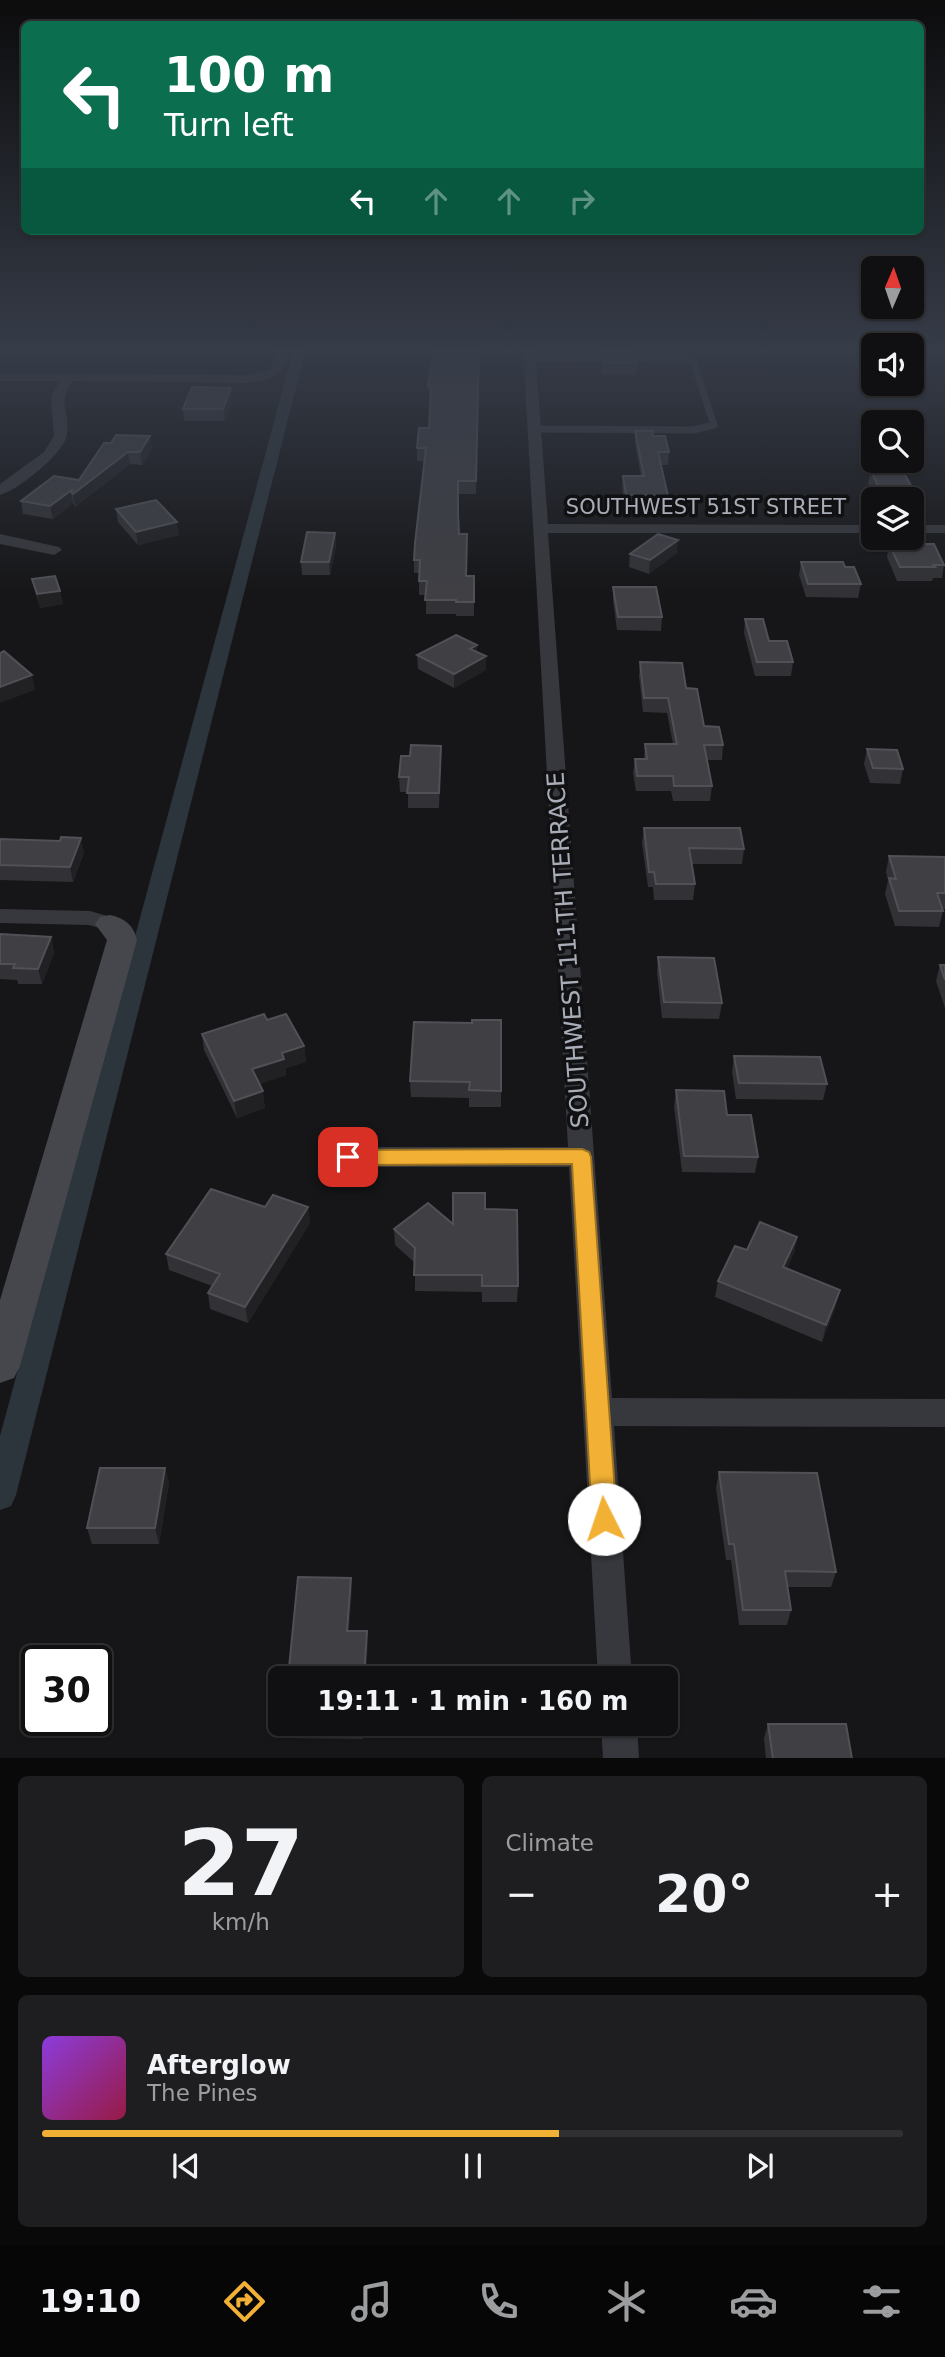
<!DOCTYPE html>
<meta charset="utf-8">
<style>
:root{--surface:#101012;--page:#1e1e20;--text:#f1f3f6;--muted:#9c9d9f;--line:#303032;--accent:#f2b134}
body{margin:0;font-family:"DejaVu Sans",sans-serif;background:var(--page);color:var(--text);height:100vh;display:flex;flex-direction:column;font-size:26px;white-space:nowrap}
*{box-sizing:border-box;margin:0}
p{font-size:23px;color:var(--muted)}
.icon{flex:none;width:38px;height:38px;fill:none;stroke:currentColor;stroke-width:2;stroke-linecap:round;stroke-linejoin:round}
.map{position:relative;height:1758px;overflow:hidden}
.panel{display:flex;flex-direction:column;gap:18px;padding:18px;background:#09090a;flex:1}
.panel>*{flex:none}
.banner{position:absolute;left:21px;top:21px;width:903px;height:214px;border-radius:10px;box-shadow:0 2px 5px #0004,0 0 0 2px var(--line);background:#0b6e4f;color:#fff;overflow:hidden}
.needle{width:46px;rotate:2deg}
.controls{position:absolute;left:861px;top:256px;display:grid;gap:14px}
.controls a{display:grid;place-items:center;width:63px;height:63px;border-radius:10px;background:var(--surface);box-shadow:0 2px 5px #0004,0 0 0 2px var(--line);font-size:35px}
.speed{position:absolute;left:21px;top:1645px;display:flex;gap:14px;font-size:35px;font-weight:700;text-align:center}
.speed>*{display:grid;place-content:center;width:91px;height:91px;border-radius:50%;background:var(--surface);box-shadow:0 2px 5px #0004,0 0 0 2px var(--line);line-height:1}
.speed .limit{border:4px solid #111;border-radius:10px;background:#fff;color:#111}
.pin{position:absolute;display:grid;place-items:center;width:60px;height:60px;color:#fff;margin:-30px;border-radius:14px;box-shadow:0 4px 10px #0006}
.me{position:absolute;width:77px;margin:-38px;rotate:356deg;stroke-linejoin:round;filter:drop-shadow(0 0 5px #0008)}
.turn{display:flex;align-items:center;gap:24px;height:147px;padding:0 28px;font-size:32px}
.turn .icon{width:91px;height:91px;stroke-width:2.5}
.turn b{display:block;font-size:49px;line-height:60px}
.lanes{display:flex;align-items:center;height:66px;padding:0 28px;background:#0003;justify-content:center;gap:35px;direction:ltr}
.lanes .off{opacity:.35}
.big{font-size:52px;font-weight:800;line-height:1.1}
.panel .widget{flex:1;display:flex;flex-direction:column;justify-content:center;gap:10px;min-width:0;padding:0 24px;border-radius:10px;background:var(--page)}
.panel .dial{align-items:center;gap:0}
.dial b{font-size:91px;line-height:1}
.song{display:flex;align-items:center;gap:21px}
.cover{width:84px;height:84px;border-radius:10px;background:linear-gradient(135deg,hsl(270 70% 55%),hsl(340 70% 35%))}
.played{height:7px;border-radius:4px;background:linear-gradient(90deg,var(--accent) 60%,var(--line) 60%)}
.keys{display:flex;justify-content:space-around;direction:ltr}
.heat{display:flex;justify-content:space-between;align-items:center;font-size:38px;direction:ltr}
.panel .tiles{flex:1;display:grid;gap:18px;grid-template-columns:1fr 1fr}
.widget:last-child{grid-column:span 2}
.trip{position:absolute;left:268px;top:1666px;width:410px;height:70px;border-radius:10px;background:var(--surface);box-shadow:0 2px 5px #0004,0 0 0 2px var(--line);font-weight:800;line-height:70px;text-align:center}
.dock{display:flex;height:112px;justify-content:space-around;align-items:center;background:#060607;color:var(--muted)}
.dock .icon{width:49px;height:49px}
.dock .current{color:var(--accent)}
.dock b{font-size:32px;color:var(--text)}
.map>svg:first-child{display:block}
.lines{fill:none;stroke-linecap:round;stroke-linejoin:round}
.canal{fill:#2c353c;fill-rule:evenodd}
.lane{stroke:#37383d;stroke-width:7}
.street{fill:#37383d;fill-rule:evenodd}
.secondary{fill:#45474d;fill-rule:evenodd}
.wall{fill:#323236}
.shaded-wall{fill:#212124}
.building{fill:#3f3f44;stroke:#4f5156;stroke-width:2}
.route{fill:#f2b134;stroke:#9d7322;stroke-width:2}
.labels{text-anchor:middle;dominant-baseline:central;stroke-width:7;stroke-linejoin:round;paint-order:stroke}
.far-street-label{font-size:21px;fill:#a8adb8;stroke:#111113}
.street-label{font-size:24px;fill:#a8adb8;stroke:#111113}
</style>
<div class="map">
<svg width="945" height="1759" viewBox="0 0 945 1759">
<rect width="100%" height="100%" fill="#161618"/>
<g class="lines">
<path class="canal" d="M294 348H306L16 1495 11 1506 0 1510V1436Z"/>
<path class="lane" d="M530 358 688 359 694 364 714 425 693 430 535 429"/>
<path class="street" d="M280 348H292C284 374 273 380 247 383L72 381C57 406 70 409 67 434 66 452 17 491 0 495V484L44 452 54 436 51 396 60 381H0V373L247 375 270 370Z
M523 348H535L548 524 873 525V533H548L612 1398 945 1399V1427L614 1426 632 1678H598L569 1167H348L339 1164 335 1157 339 1150 348 1147H568Z
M912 525H945V533H912Z
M0 534 59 547 62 550 54 555 0 544Z
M0 909 90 911 118 919 121 924 118 929 110 931 89 925 0 923Z
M601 1724H637L639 1759H603Z"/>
<path class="secondary" d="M110 915C124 918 134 925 137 940L20 1366 14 1378 0 1383V1300L107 940 95 924 100 917Z"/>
</g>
<path class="wall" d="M479 348 476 494H459L458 519 459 534 467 576H474V616H456V614H426V595H419V573H414V560L424 461H417V448L429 428 430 397H429L428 386Z
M599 348H633L632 353 599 352Z
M602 353 637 363 636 375 602 374 601 365Z
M233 399 225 421H184L183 409Z
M635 431 669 452 668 465H661L668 496 667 508H625L622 488 623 476H641L635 443Z
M104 443 152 449 142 465 130 464 75 507 73 503 53 519 23 514 21 501 79 480Z
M871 471 916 495 914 507H912V499H876L868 483Z
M116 509 179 535 138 545 118 522Z
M335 533 336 546 330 575H302L301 562Z
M889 544 944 565 942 578H933L932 581H897L887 557Z
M677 553 649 574 629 567 630 554Z
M801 562 845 567 861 584 858 598 806 597 799 575Z
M32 579 60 591 63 604 40 608Z
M613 587 662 617 661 631 617 630 613 601Z
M745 619 793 662 791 676H755L744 633Z
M477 645V652L486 656V670L454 688 418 669 417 655Z
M640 662 686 688 704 726 723 745 722 760H707L712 786 710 801H673L671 791H636L633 773 635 759H644L645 744H673L667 713 643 712 639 676Z
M441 746 439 808H408V792H400L399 777 410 756Z
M867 749 903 769 900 784 870 783 864 764Z
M644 828 744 849 742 864H692L695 884 693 900H654L653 887H648L642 843Z
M0 839 84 853 73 882 0 880Z
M889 856 945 857V909H942L943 911 939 927 895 926 885 894 888 880 886 872Z
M0 934 51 937 54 953 42 984H18L17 980 0 979Z
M658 957 722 1003 719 1019 662 1018 657 973Z
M940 965H945V1008L936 981Z
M267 1020 304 1046 306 1062 286 1068V1075L259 1084 265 1108 237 1118 204 1050 202 1034Z
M501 1020V1107H469V1098L411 1097 410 1081 472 1023Z
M734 1056 827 1084 823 1100 736 1099 732 1072Z
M676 1090 727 1115 758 1157 755 1173 682 1172 674 1107Z
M265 1207H308L310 1223 248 1323 210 1309 208 1293 212 1286 169 1270 166 1254Z
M485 1209 518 1286 517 1302H482V1292L415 1291V1263L395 1245 394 1229 453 1224Z
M797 1237 794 1253 787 1268 836 1306 822 1342 715 1297 718 1281 747 1250Z
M165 1468 169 1483 159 1544H92L87 1528Z
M719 1472 836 1572 831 1587H788L791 1610 787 1625H739L731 1560H726L716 1488Z
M283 1724H364L363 1739 286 1738Z
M768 1724 852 1759H766L764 1738Z"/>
<path class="shaded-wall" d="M231 388 233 399 225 421 223 409Z
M150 436 152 449 142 465 140 452Z
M128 452 130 464 75 507 73 494 71 492 73 503 53 519 50 506 73 489Z
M177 522 179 535 138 545 136 532Z
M335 533 336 546 330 575 329 562Z
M678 540 677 553 649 574 650 560Z
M60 591 63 604 40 608 37 594Z
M477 645V659L470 649Z
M486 656V670L454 688V674Z
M32 675 35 690 0 703V687Z
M441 746V760L439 808V793Z
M81 838 84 853 73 882 70 867Z
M51 937 54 953 42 984 38 969Z
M304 1046 306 1062 286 1068V1075L254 1086 252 1069 282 1053Z
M263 1091 265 1108 237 1118 234 1101Z
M308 1207 310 1223 248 1323 245 1307Z
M797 1237 794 1253 780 1283 783 1267Z
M840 1290 836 1306 822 1342 826 1325Z
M165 1468 169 1483 159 1544 155 1528Z
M351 1578 352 1593 348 1646 347 1631Z
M367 1631 368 1646 366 1678H364Z
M361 1724H364L363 1739 361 1725Z"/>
<path class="building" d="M434 348H479L476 481H458V513L459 534H467L466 576H474V602H456V600H425L427 581H419L420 560H414L415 543 426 448H417L419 428H429L431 386H428Z
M602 353H635L637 363H603Z
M192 387 231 388 223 409H183Z
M635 431H652L653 436H665L669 452H658L668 496 626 495 623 476H644Z
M116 435 150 436 140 452H128L73 494 71 492 73 489 50 506 21 501 54 476 79 480 104 443H111Z
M871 471H903L916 495H896L893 488H879Z
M156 500 177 522 136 532 116 509Z
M307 532 335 533 329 562H301Z
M658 534 678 540 650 560 630 554Z
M889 544H934L944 565H933L935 567H900Z
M801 562H843L845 567H854L861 584H808Z
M55 576 60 591 37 594 32 579Z
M613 587H656L662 617H618Z
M745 619H763L769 641H787L793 662H757Z
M456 635 477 645 470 649 486 656 454 674 417 655Z
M4 651 32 675 0 687V653Z
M640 662 682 663 686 688 697 689 704 726 719 727 723 745H704L712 786H674L673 776H637L635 759H647L645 744H677L668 698H644Z
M411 745 441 746 439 793H407L409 777H399L401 756H410Z
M867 749 897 750 903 769 873 768Z
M644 828H740L744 849 689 848 695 884H656L654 872H649Z
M61 837 81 838 70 867 0 865V839L60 841Z
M889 856 945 857V893H937L943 911H899L889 878 896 879Z
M0 934 51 937 38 969 13 968 15 964H0Z
M658 957 714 958 722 1003 664 1002Z
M940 965H945V980Z
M264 1014 267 1020 286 1014 304 1046 282 1053 284 1059 252 1069 263 1091 234 1101 202 1034Z
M472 1020H501V1091L469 1090 470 1082 410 1081 414 1022 472 1023Z
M734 1056 820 1057 827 1084 739 1083Z
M676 1090 724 1091 727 1115H751L758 1157 684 1156Z
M211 1189 265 1207 273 1195 308 1207 245 1307 208 1293 220 1274 166 1254Z
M453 1193H485V1209L517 1210 518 1286H482V1275H414L415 1248 394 1229 428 1203 453 1224Z
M760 1222 797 1237 783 1267 840 1290 826 1325 718 1281 735 1246 747 1250Z
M100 1468H165L155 1528H87Z
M719 1472 817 1473 836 1572 785 1571 791 1610H743L734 1544H729Z
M298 1577 351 1578 347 1631H367L364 1678H288Z
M283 1724H361V1725Z
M768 1724H846L852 1759H773Z"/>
<linearGradient id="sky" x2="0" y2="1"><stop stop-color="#0c0c0d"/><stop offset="0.59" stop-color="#363c48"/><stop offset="1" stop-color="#363c48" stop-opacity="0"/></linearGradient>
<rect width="945" height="594" fill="url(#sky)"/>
<path class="route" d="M582 1149 589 1152 591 1157 617 1519 613 1527 604 1530 596 1527 592 1519 572 1164 348 1165 341 1162 338 1157 341 1152 348 1150Z"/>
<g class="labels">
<g class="far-street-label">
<text x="706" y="507">SOUTHWEST 51ST STREET</text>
</g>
<g class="street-label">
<text transform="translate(568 950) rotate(-94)">SOUTHWEST 111TH TERRACE</text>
</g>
</g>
</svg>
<div class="controls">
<a><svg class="needle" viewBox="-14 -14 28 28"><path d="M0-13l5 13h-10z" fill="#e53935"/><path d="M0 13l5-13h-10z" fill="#9c9d9f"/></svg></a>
<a><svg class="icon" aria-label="sound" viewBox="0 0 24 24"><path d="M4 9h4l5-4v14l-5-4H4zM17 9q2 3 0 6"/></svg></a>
<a><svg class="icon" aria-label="search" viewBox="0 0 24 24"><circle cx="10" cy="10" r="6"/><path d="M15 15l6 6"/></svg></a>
<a><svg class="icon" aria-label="layers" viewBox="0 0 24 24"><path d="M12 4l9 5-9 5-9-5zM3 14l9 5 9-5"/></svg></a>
</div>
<div class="speed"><div class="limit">30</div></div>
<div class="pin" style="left:348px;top:1157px;background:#d93025"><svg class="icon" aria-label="arrive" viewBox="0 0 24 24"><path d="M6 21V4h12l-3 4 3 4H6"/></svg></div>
<svg class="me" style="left:604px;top:1519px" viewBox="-20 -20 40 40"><circle r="19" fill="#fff"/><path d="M0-13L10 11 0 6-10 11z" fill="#f2b134"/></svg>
<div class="trip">19:11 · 1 min · 160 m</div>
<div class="banner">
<div class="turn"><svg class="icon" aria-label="left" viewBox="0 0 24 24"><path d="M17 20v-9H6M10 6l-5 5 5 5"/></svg><div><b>100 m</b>Turn left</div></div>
<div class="lanes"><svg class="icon" aria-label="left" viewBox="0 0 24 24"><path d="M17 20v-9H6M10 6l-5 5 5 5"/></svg><svg class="icon off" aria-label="ahead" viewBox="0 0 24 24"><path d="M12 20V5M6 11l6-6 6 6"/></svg><svg class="icon off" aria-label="ahead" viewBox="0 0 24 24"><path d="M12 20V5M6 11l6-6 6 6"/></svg><svg class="icon off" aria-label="right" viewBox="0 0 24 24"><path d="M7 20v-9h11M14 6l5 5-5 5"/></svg></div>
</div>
</div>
<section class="panel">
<div class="tiles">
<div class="widget dial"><b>27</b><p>km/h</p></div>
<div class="widget"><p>Climate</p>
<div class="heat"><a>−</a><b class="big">20°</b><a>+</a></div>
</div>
<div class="widget">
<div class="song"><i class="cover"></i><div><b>Afterglow</b><p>The Pines</p></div></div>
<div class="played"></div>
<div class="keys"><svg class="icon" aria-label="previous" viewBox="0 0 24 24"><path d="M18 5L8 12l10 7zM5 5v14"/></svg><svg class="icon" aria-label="pause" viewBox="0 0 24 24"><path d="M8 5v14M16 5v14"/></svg><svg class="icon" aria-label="next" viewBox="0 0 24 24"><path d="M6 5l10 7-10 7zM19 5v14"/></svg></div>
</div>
</div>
</section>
<nav class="dock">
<b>19:10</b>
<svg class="icon current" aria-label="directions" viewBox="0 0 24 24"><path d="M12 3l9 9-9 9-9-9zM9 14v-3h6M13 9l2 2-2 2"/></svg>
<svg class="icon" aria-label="music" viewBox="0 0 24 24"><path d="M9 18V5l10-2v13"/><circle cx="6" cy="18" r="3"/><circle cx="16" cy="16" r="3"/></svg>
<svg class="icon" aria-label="phone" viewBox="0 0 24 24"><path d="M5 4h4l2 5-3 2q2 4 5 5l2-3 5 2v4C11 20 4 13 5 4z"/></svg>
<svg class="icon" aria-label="climate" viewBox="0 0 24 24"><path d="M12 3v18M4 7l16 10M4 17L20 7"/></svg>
<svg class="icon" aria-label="car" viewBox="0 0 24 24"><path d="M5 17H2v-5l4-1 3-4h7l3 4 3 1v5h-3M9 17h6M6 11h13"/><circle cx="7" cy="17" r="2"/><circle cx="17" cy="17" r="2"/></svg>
<svg class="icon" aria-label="filters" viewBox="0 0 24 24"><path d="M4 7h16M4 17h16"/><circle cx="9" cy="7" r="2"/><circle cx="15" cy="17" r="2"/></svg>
</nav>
